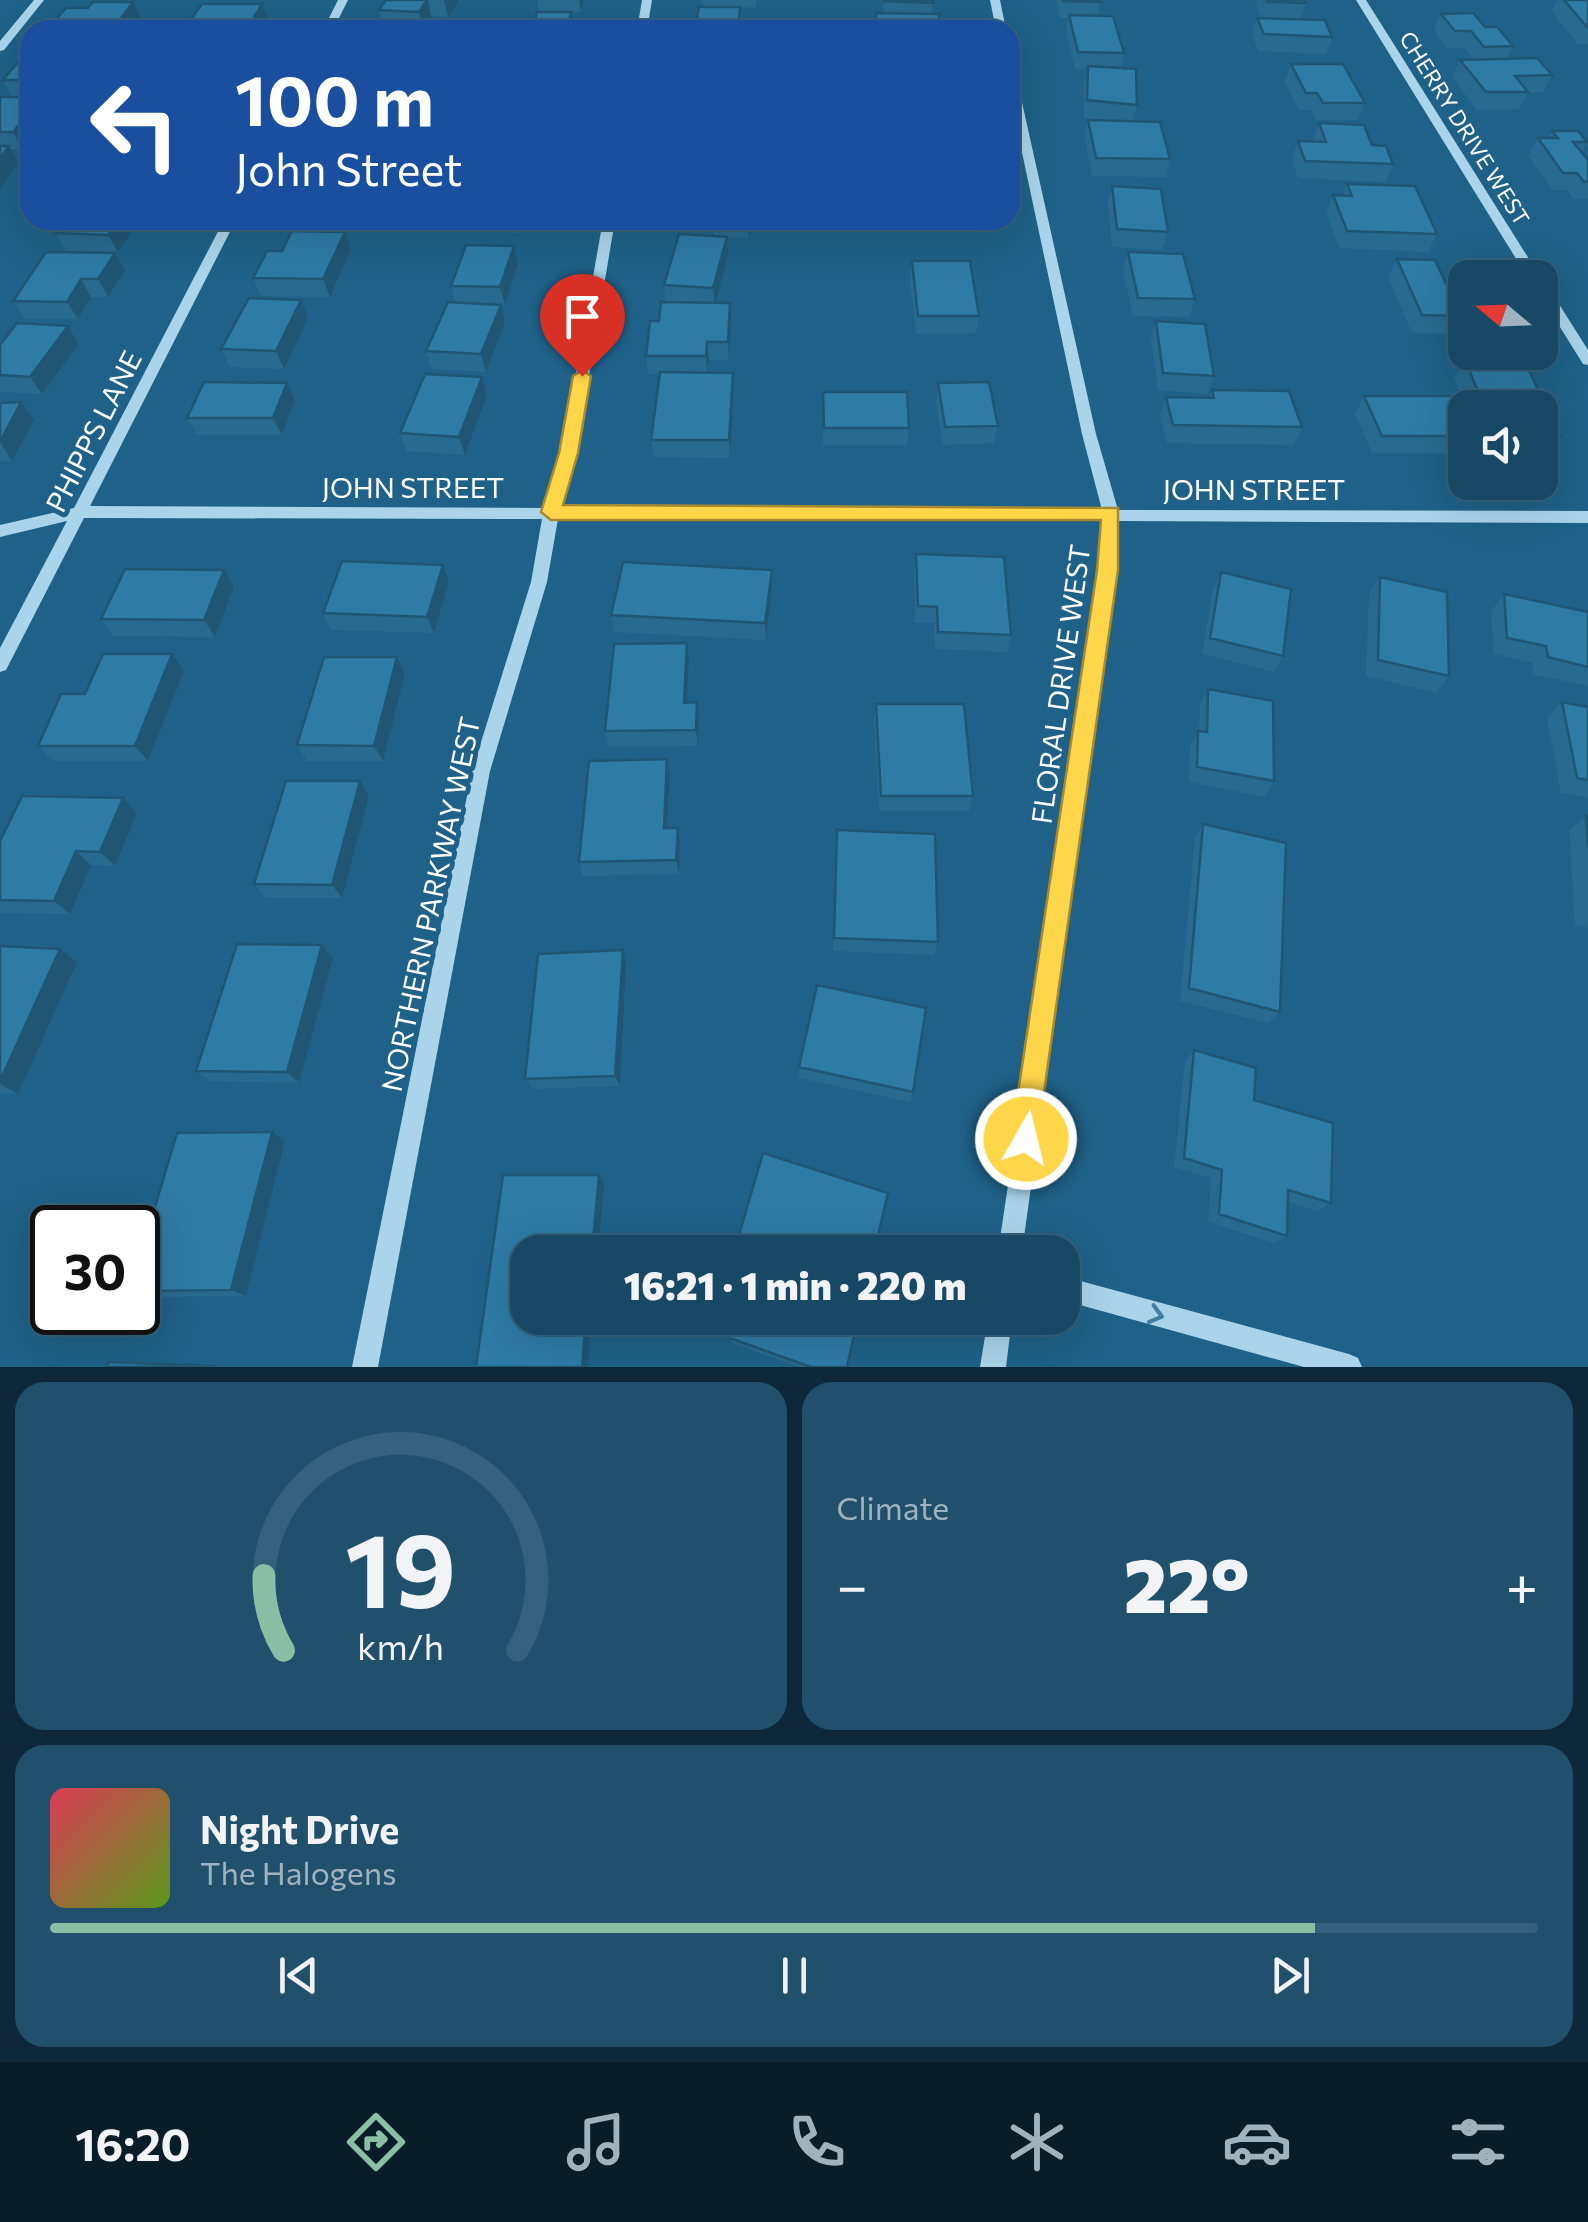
<!DOCTYPE html>
<meta charset="utf-8">
<style>
:root{--surface:#174966;--page:#20506c;--text:#f1f3f6;--muted:#9eb2bf;--line:#36617a;--accent:#8abfa5}
body{margin:0;font-family:Commissioner,sans-serif;background:var(--page);color:var(--text);height:100vh;display:flex;flex-direction:column;font-size:38px;white-space:nowrap}
*{box-sizing:border-box;margin:0}
p{font-size:32px;color:var(--muted)}
.icon{flex:none;width:55px;height:55px;fill:none;stroke:currentColor;stroke-width:2;stroke-linecap:round;stroke-linejoin:round}
.map{position:relative;height:1367px;overflow:hidden}
.side{display:flex;flex-direction:column;gap:15px;padding:15px;background:#0d2838;flex:1}
.side>*{flex:none}
.top-card{position:absolute;left:20px;top:20px;width:1000px;height:210px;border-radius:30px;box-shadow:0 10px 40px #0002,0 0 0 2px var(--line);background:#1a4fa0;color:#fff;overflow:hidden}
.needle{width:65px;rotate:289deg}
.buttons{position:absolute;left:1448px;top:260px;display:grid;gap:20px}
.buttons a{display:grid;place-items:center;width:110px;height:110px;border-radius:20px;background:var(--surface);box-shadow:0 10px 40px #0002,0 0 0 2px var(--line);font-size:50px}
.speed{position:absolute;left:30px;top:1205px;display:flex;gap:20px;font-size:50px;font-weight:700;text-align:center}
.speed>*{display:grid;place-content:center;width:130px;height:130px;border-radius:50%;background:var(--surface);box-shadow:0 10px 40px #0002,0 0 0 2px var(--line);line-height:1}
.speed .limit{border:5px solid #111;border-radius:15px;background:#fff;color:#111}
.pin{position:absolute;display:grid;place-items:center;width:85px;height:85px;color:#fff;margin:-102px -42px;border-radius:50% 50% 50% 0;rotate:-45deg;box-shadow:0 0 10px #0007}
.pin .icon{rotate:45deg}
.me{position:absolute;width:110px;margin:-55px;rotate:8deg;stroke-linejoin:round;filter:drop-shadow(0 0 8px #0008)}
.turn{display:flex;align-items:center;gap:35px;height:210px;padding:0 50px;font-size:45px}
.turn .icon{width:130px;height:130px;stroke-width:2.5}
.turn b{display:block;font-size:70px;line-height:85px}
.big{font-size:75px;font-weight:800;line-height:1.1}
.side .card{flex:1;display:flex;flex-direction:column;justify-content:center;gap:15px;min-width:0;padding:0 35px;border-radius:30px;background:var(--page)}
.side .dial{align-items:center;gap:0}
.dial svg{height:260px;overflow:visible;fill:none;stroke:var(--line);stroke-width:7;stroke-linecap:round;text-anchor:middle}
.dial text{fill:var(--text);stroke:none}
.song{display:flex;align-items:center;gap:30px}
.cover{width:120px;height:120px;border-radius:15px;background:linear-gradient(135deg,hsl(350 70% 55%),hsl(90 70% 35%))}
.played{height:10px;border-radius:5px;background:linear-gradient(90deg,var(--accent) 85%,var(--line) 85%)}
.keys{display:flex;justify-content:space-around;direction:ltr}
.heat{display:flex;justify-content:space-between;align-items:center;font-size:55px;direction:ltr}
.side .tiles{flex:1;display:grid;gap:15px;grid-template-columns:1fr 1fr}
.card:last-child{grid-column:span 2}
.trip{position:absolute;left:510px;top:1235px;width:570px;height:100px;border-radius:30px;background:var(--surface);box-shadow:0 10px 40px #0002,0 0 0 2px var(--line);font-weight:800;line-height:100px;text-align:center}
.tab-bar{display:flex;height:160px;justify-content:space-around;align-items:center;background:#091d29;color:var(--muted)}
.tab-bar .icon{width:70px;height:70px}
.tab-bar .current{color:var(--accent)}
.tab-bar b{font-size:45px;color:var(--text)}
.map>svg:first-child{display:block}
.lines{fill:none;stroke-linecap:round;stroke-linejoin:round}
.minor{fill:#a9d4eb;fill-rule:evenodd}
.wall{fill:#286a8f}
.shaded-wall{fill:#205674}
.building{fill:#2e7ba6;stroke:#205674;stroke-width:2.5}
.oneway{stroke:#427ea1}
.route{fill:#ffd54a;stroke:#a68a30;stroke-width:2.5}
.labels{text-anchor:middle;dominant-baseline:central;stroke-width:10;stroke-linejoin:round;paint-order:stroke}
.far-street-label{font-size:22px;fill:#fff;stroke:#1f6188}
.street-label{font-size:28px;fill:#fff;stroke:#1f6188}
</style>
<div class="map">
<svg width="1588" height="1367" viewBox="0 0 1588 1367">
<rect width="100%" height="100%" fill="#1f6188"/>
<g class="lines">
<path class="minor" d="M34 0H44L4 50 0 51V41Z
M338 0H348L333 30H323Z
M642 0H652L647 30H637Z
M990 0H1000L1006 30H996Z
M1356 0H1366L1541 278 1540 280V278H1528Z
M1010 68 1015 71 1096 434 1118 510 1588 511V523L1118 521 1116 570 1022 1252H998L1100 570 1103 521 558 519 547 582 490 771 378 1367H352L472 771 531 582 542 519 84 518 6 670 0 672V648L67 521 0 537V525L74 508 224 220H236L90 506 545 508 562 453 603 220H615L576 453 560 508 1102 510 1082 434 1010 96Z
M1540 281 1545 282 1588 350V365L1583 364 1540 295Z
M1062 1276 1349 1354 1358 1358 1362 1367H1304L1062 1300Z
M988 1318H1012L1006 1367H980Z"/>
</g>
<path class="wall" d="M386 0H457L458 2 448 17 431 16 427 23 430 30H380L382 24 379 10Z
M537 0H584L581 12H539Z
M702 0H757L755 8 740 7 741 24 733 7 703 6Z
M884 0H933L932 14 883 13Z
M1056 0H1100L1098 16 1124 53 1121 68 1137 105 1133 121 1170 159 1166 177 1092 176 1085 138 1088 120 1117 121 1084 118V83L1087 69H1075L1066 32 1068 18H1060Z
M1255 0H1305L1306 3 1301 19 1332 37 1326 54 1258 51 1252 34 1257 18H1261Z
M1557 0H1588V44H1578L1551 11Z
M262 4 268 20 262 30H192L189 22Z
M1441 14 1485 27 1513 46 1507 59 1552 75 1543 92 1527 93 1519 109 1477 110 1452 77 1460 60 1473 59 1464 48H1447L1434 30Z
M141 19 133 30H50L49 28Z
M30 62V141L23 150 11 149 19 163 0 190V97H12L3 80Z
M1291 64 1365 103 1358 120H1316L1311 110H1299L1285 81Z
M1319 123 1393 164 1386 182 1298 178 1292 158 1298 141 1313 142Z
M1552 131 1587 142 1581 153 1588 160V199H1573L1567 190H1553L1528 156 1538 138H1548Z
M1347 184 1437 234 1428 252 1339 248 1326 213 1333 195H1343Z
M1112 186 1168 232 1162 250 1112 247 1108 204Z
M66 220H152L145 231H132L118 252 66 251 56 233Z
M289 220H351L346 231 293 230Z
M469 220H526L521 233 472 231Z
M676 220H753L749 238 714 236V222Z
M345 232 351 250 330 297 261 296 253 278 282 251Z
M727 237 728 255 716 303H730L729 360H709L708 373 734 391 730 458 654 457 651 440 660 374H648L646 356 665 302 664 285Z
M514 246 518 264 505 305H501L505 323 486 372 432 369 426 351 455 302 451 286Z
M46 252 125 271 108 297H91L78 319H25L13 301Z
M1128 252 1195 299 1189 317 1133 316 1123 270Z
M1397 259 1448 288H1465V334L1412 333 1388 277Z
M912 261 979 316 976 333 916 334 910 279Z
M308 318 284 369 230 367 221 349Z
M1156 321 1214 376 1208 394 1158 390 1151 339Z
M68 326 79 344 42 394 0 392V345Z
M1465 360 1525 362 1560 436 1548 454H1540V408H1467L1454 378Z
M287 383 295 400 282 435H197L187 418Z
M938 383 998 426 994 443 943 445 936 401Z
M1212 390 1302 427 1294 445 1167 443 1160 415 1166 397 1209 398Z
M823 392 909 428 907 445H823Z
M487 395 465 455 406 451 400 433Z
M1364 396 1465 425V445L1460 453H1372L1355 414Z
M0 403 34 420 12 461H0Z
M916 554 1011 635 1007 652 935 649 934 623H915L914 571Z
M443 565 449 582 434 633 331 630 323 613Z
M224 570 234 587 215 637 114 636 101 619Z
M1221 572 1283 656 1274 672 1202 654 1213 589Z
M1380 577 1449 676 1436 693 1366 676 1369 594Z
M772 587 766 640 615 632 611 615Z
M1504 594 1588 612V686L1533 674 1532 663 1494 654 1491 611Z
M687 643 689 660 687 702 699 718 698 746 609 747 605 731Z
M172 654 184 671 148 761H53L38 746 85 694Z
M405 674 383 761H307L297 745Z
M1208 689 1274 781 1264 797 1189 782 1190 747 1199 731 1200 705Z
M1562 702 1588 707V798L1561 793 1547 718Z
M876 704 973 796 969 811H879L874 719Z
M667 759 670 775 667 828 680 842 679 874 583 876 579 862Z
M369 796 342 898H266L254 884Z
M123 798 137 813 115 866 91 865 70 914 0 913V841Z
M1586 816H1588V928L1575 925 1569 831Z
M1203 824 1280 1012 1268 1023 1180 1001 1195 838Z
M837 830 938 942 934 955 833 951Z
M322 945 333 958 299 1083 211 1081 196 1071Z
M0 946 77 962 18 1094 0 1093Z
M623 950 626 963 620 1086 532 1089 525 1079Z
M1194 1050 1254 1100 1331 1203 1318 1211 1288 1202 1287 1236 1274 1243 1208 1222 1211 1178 1174 1167 1185 1061Z
M799 1067 913 1092 910 1102 799 1078Z
M272 1132 285 1141 246 1296 147 1297 138 1294V1264Z
M730 1338 847 1367H799L731 1343Z"/>
<path class="shaded-wall" d="M428 0 431 16 423 29 419 12Z
M444 0H457L458 2 448 17Z
M579 0H584L581 12Z
M133 2 141 19 133 30H115L114 28Z
M262 4 268 20 262 30H253L251 22Z
M571 12 573 30H567Z
M30 111V141L23 150 13 132Z
M9 146 19 163 0 190V158Z
M118 220H126L132 231 118 252 108 235Z
M139 220H152L145 231Z
M342 220H351L346 231Z
M518 220H526L521 233Z
M748 220H753L749 238Z
M345 232 351 250 330 297 323 279Z
M727 237 728 255 715 306 713 288Z
M514 246 518 264 505 305 500 287Z
M115 253 125 271 108 297 98 279Z
M81 279 91 297 78 319 67 302Z
M301 300 308 318 284 369 276 351Z
M730 303 731 320 729 360 728 342Z
M501 305 505 323 486 372 481 354Z
M68 326 79 344 42 394 30 377Z
M707 342 709 360 707 374 706 356Z
M733 373 734 391 730 458 729 440Z
M482 377 487 395 465 455 459 437Z
M287 383 295 400 282 435 273 418Z
M21 402 34 420 12 461 0 442Z
M443 565 449 582 434 633 427 617Z
M224 570 234 587 215 637 204 620Z
M772 570V587L766 640 765 623Z
M687 643 689 660 686 718 684 703Z
M172 654 184 671 148 761 135 746Z
M397 657 405 674 383 761 374 746Z
M697 702 699 718 698 746 696 730Z
M667 759 670 775 666 842 664 828Z
M360 781 369 796 342 898 332 885Z
M123 798 137 813 115 866 100 852Z
M678 828 680 842 679 874 676 860Z
M76 851 91 865 70 914 54 901Z
M322 945 333 958 299 1083 287 1072Z
M60 949 77 962 18 1094 0 1084V1081Z
M623 950 626 963 620 1086 615 1076Z
M272 1132 285 1141 246 1296 231 1290Z
M599 1175 604 1184 598 1252H592Z
M586 1318H592L588 1367H582Z"/>
<path class="building" d="M386 0H427L419 12 379 10Z
M884 0H933V3L884 1Z
M1063 0H1100L1101 2 1063 1Z
M1266 0H1305L1306 3 1267 2Z
M1564 0H1588V27H1587Z
M93 2H133L114 28H49L66 8H88Z
M202 4H262L251 22H189Z
M699 7H740L738 30H695Z
M537 12H571L567 30H532Z
M876 13 939 14V30H876Z
M1473 13 1485 27H1497L1513 46 1484 47 1471 31H1455L1441 14Z
M1069 15 1113 16 1124 53 1078 52Z
M1257 18 1325 20 1332 37 1264 34Z
M383 23H428L426 30H380Z
M1537 58 1552 75 1515 76 1528 92H1486L1460 60Z
M18 62H30V80H3Z
M1291 64H1343L1365 103H1323L1317 93H1306Z
M1088 66 1136 69 1137 105 1087 100Z
M0 97H30V111L13 132H0Z
M1088 120 1160 122 1170 159 1096 158Z
M1319 123 1364 125 1372 145 1386 146 1393 164 1305 161 1298 141 1326 142Z
M1552 131H1578L1587 142H1573L1588 160V181L1584 182 1577 173H1563L1538 138H1558Z
M0 146H9L0 158Z
M1347 184 1415 186 1437 234 1347 231 1333 195 1352 196Z
M1112 186 1161 189 1168 232 1117 229Z
M66 220H118L108 235 56 233Z
M292 231 345 232 323 279 253 278 267 251H282Z
M679 234 727 237 713 288 664 285Z
M466 245 514 246 500 287 451 286Z
M46 252 115 253 98 279H81L67 302 13 301Z
M1128 252 1183 254 1195 299 1138 298Z
M1397 259 1435 260 1448 288H1465V316L1422 315Z
M912 261H970L979 316H918Z
M249 298 301 300 276 351 221 349Z
M448 302 501 305 481 354 426 351Z
M661 302 730 303 728 342H707L706 356H646L650 321H659Z
M1156 321 1205 324 1214 376 1163 373Z
M17 323 68 326 30 377 0 375V345Z
M1465 360 1525 362 1560 436 1540 435V408H1485Z
M660 372 733 373 729 440H651Z
M425 374 482 377 459 437 400 433Z
M204 382 287 383 273 418H187Z
M989 382 998 426 945 427 938 383Z
M1212 390 1289 391 1302 427 1173 425 1166 397 1214 398Z
M823 392H907L909 428H824Z
M1364 396H1451L1465 425V436H1382Z
M21 402 0 442V403Z
M916 554 1004 557 1011 635 938 632 937 607 918 606Z
M342 561 443 565 427 617 323 613Z
M623 562 772 570 765 623 611 615Z
M125 569 224 570 204 620 101 619Z
M1221 572 1291 589 1283 656 1210 638Z
M1380 577 1447 592 1449 676 1378 660Z
M1504 594 1588 612V667L1548 657 1546 646 1507 638Z
M687 643 684 703 697 702 696 730 605 731 614 644Z
M103 654H172L135 746H38L61 694H85Z
M324 657H397L374 746 297 745Z
M1208 689 1273 701 1274 781 1197 767 1198 731 1207 732Z
M1562 702 1588 707V780L1577 778Z
M876 704H964L973 796H881Z
M667 759 664 828H678L676 860 579 862 589 761Z
M286 781H360L332 885 254 884Z
M22 796 123 798 100 852 76 851 54 901 0 900V841Z
M1586 816H1588V847Z
M1203 824 1286 843 1280 1012 1189 988Z
M837 830 935 834 938 942 834 938Z
M237 944 322 945 287 1072 196 1071Z
M0 946 60 949 0 1081Z
M623 950 615 1076 525 1079 538 954Z
M817 985 926 1008 913 1092 799 1067Z
M1194 1050 1256 1068 1254 1100 1333 1123 1331 1203 1288 1190 1287 1236 1219 1214 1222 1170 1184 1158Z
M272 1132 231 1290 138 1291V1264L177 1133Z
M763 1153 888 1193 874 1252H734Z
M503 1175H599L592 1252H528V1318H586L582 1367H476Z
M736 1318H858L847 1367H811L730 1338Z
M109 1362 215 1366 107 1367Z"/>
<defs><path id="oneway-chevron" d="M-2-3.5L2.5 0L-2 3.5" fill="none" stroke-width="1.6" stroke-linecap="round" stroke-linejoin="round" transform="scale(2.5)"/></defs>
<use class="oneway" href="#oneway-chevron" transform="translate(1156 1315) rotate(16)"/>
<path class="route" d="M582 370 591 376 578 453 563 505 1118 508V570L1036 1149 1026 1153 1016 1149 1011 1139 1097 570 1101 520H551L541 512 559 453 573 376Z"/>
<g class="labels">
<g class="far-street-label">
<text transform="translate(1465 128) rotate(58)">CHERRY DRIVE WEST</text>
</g>
<g class="street-label">
<text transform="translate(93 431) rotate(-63)">PHIPPS LANE</text>
<text x="413" y="487">JOHN STREET</text>
<text x="1254" y="489">JOHN STREET</text>
<text transform="translate(1060 684) rotate(-82)">FLORAL DRIVE WEST</text>
<text transform="translate(430 904) rotate(-78)">NORTHERN PARKWAY WEST</text>
</g>
</g>
</svg>
<div class="buttons">
<a><svg class="needle" viewBox="-14 -14 28 28"><path d="M0-13l5 13h-10z" fill="#e53935"/><path d="M0 13l5-13h-10z" fill="#9eb2bf"/></svg></a>
<a><svg class="icon" aria-label="sound" viewBox="0 0 24 24"><path d="M4 9h4l5-4v14l-5-4H4zM17 9q2 3 0 6"/></svg></a>
</div>
<div class="speed"><div class="limit">30</div></div>
<div class="pin" style="left:582px;top:376px;background:#d93025"><svg class="icon" aria-label="arrive" viewBox="0 0 24 24"><path d="M6 21V4h12l-3 4 3 4H6"/></svg></div>
<svg class="me" style="left:1026px;top:1139px" viewBox="-20 -20 40 40"><circle r="17" fill="#ffd54a" stroke="#fff" stroke-width="3"/><path d="M0-11L8 9 0 5-8 9z" fill="#fff"/></svg>
<div class="trip">16:21 · 1 min · 220 m</div>
<div class="top-card">
<div class="turn"><svg class="icon" aria-label="left" viewBox="0 0 24 24"><path d="M17 20v-9H6M10 6l-5 5 5 5"/></svg><div><b>100 m</b>John Street</div></div>
</div>
</div>
<section class="side">
<div class="tiles">
<div class="card dial"><svg viewBox="0 0 100 80">
<path d="M14 69A42 42 0 1 1 86 69"/>
<path d="M14 69A42 42 0 0 1 8 46" stroke="#8abfa5"/>
<text x="50" y="56" font-size="32" font-weight="700">19</text>
<text x="50" y="72" font-size="11">km/h</text>
</svg></div>
<div class="card"><p>Climate</p>
<div class="heat"><a>−</a><b class="big">22°</b><a>+</a></div>
</div>
<div class="card">
<div class="song"><i class="cover"></i><div><b>Night Drive</b><p>The Halogens</p></div></div>
<div class="played"></div>
<div class="keys"><svg class="icon" aria-label="previous" viewBox="0 0 24 24"><path d="M18 5L8 12l10 7zM5 5v14"/></svg><svg class="icon" aria-label="pause" viewBox="0 0 24 24"><path d="M8 5v14M16 5v14"/></svg><svg class="icon" aria-label="next" viewBox="0 0 24 24"><path d="M6 5l10 7-10 7zM19 5v14"/></svg></div>
</div>
</div>
</section>
<nav class="tab-bar">
<b>16:20</b>
<svg class="icon current" aria-label="directions" viewBox="0 0 24 24"><path d="M12 3l9 9-9 9-9-9zM9 14v-3h6M13 9l2 2-2 2"/></svg>
<svg class="icon" aria-label="music" viewBox="0 0 24 24"><path d="M9 18V5l10-2v13"/><circle cx="6" cy="18" r="3"/><circle cx="16" cy="16" r="3"/></svg>
<svg class="icon" aria-label="phone" viewBox="0 0 24 24"><path d="M5 4h4l2 5-3 2q2 4 5 5l2-3 5 2v4C11 20 4 13 5 4z"/></svg>
<svg class="icon" aria-label="climate" viewBox="0 0 24 24"><path d="M12 3v18M4 7l16 10M4 17L20 7"/></svg>
<svg class="icon" aria-label="car" viewBox="0 0 24 24"><path d="M5 17H2v-5l4-1 3-4h7l3 4 3 1v5h-3M9 17h6M6 11h13"/><circle cx="7" cy="17" r="2"/><circle cx="17" cy="17" r="2"/></svg>
<svg class="icon" aria-label="filters" viewBox="0 0 24 24"><path d="M4 7h16M4 17h16"/><circle cx="9" cy="7" r="2"/><circle cx="15" cy="17" r="2"/></svg>
</nav>
